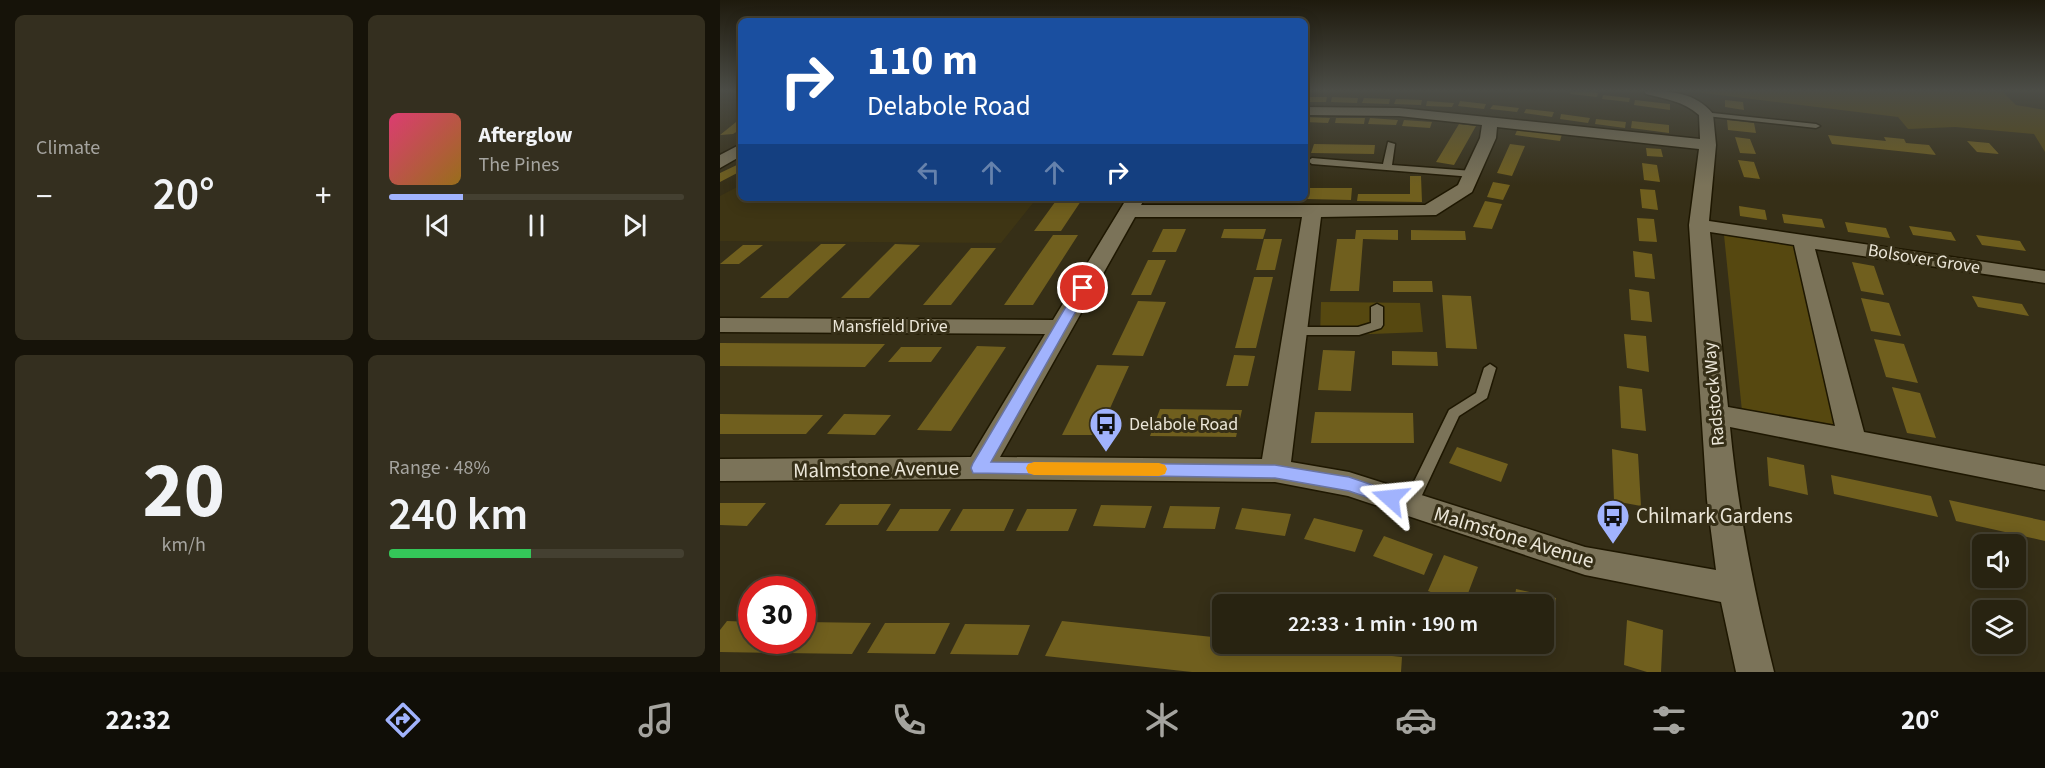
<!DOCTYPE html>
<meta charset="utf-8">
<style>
:root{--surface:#282311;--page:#342f1f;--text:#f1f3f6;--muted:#a5a49f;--line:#444031;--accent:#a1b3fd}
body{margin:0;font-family:"Source Sans 3",sans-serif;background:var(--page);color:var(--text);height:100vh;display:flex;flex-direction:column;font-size:22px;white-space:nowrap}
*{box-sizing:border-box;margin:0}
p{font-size:20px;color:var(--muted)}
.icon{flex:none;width:33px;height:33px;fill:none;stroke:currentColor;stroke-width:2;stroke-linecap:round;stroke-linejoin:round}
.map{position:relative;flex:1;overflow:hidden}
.sheet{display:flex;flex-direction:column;gap:15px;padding:15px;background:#161309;width:720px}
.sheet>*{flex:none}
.banner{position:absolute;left:18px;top:18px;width:570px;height:183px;border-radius:9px;box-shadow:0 3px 15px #0003,0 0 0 2px var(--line);background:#1a4fa0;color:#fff;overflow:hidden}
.fabs{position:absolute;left:1252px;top:534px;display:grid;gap:12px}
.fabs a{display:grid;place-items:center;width:54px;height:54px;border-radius:9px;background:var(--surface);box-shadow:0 3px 15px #0003,0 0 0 2px var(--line);font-size:30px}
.speed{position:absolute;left:18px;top:576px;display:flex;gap:12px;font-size:30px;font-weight:700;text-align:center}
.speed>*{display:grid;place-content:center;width:78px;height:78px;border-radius:50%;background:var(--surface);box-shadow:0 3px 15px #0003,0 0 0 2px var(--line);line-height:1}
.speed .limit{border:9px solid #d22;background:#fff;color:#111}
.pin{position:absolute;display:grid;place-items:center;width:51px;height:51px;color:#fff;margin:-26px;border:3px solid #fff;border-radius:50%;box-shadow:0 2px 6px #0007}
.me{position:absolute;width:66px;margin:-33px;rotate:288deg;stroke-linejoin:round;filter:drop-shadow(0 0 4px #0008)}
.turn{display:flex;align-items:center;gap:21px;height:126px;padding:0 30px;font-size:27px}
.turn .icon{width:78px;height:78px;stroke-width:2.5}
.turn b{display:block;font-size:42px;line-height:51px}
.lanes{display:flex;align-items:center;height:57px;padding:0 30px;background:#0003;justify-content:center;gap:30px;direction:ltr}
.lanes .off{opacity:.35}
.big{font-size:45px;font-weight:600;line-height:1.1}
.sheet .card{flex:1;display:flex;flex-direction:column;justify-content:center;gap:9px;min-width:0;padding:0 21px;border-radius:9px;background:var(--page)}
.sheet .dial{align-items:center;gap:0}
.dial b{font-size:78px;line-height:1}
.song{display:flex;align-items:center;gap:18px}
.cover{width:72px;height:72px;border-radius:9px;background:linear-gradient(135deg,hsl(340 70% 55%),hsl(40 70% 35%))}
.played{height:6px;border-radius:3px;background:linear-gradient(90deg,var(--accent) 25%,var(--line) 25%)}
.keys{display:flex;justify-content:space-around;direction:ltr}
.heat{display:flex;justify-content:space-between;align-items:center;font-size:33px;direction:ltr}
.charge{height:9px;border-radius:4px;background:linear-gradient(90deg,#34c759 48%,var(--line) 0)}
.sheet .tiles{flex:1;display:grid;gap:15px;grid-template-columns:repeat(2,1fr)}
.trip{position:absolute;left:492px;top:594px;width:342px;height:60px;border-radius:9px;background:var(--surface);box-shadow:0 3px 15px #0003,0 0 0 2px var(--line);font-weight:600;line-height:60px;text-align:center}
.menu{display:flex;height:96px;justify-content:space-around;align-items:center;background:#100e07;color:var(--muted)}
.menu .icon{width:42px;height:42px}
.menu .selected{color:var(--accent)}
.menu b{font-size:27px;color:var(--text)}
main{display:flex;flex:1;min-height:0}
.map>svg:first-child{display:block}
.built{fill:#3e3514}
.green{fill:#564810}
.building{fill:#705f1e}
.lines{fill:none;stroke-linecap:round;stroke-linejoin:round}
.lane-casing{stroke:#1e1701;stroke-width:3}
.street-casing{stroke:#1e1701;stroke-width:3}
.lane{fill:#7b7359;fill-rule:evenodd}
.street{fill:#7b7359;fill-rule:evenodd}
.route{fill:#a1b3fd;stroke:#6974a4;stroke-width:1.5}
.slow{fill:#f59e0b}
.labels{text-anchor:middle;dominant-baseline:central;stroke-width:6;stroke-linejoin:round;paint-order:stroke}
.street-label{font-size:18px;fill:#ebe6d8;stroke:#362f17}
.poi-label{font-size:18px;fill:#ebe6d8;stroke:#362f17;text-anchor:start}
.near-street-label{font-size:21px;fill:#ebe6d8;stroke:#362f17}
.near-poi-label{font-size:21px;fill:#ebe6d8;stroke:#362f17;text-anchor:start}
</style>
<main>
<section class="sheet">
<div class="tiles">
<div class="card"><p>Climate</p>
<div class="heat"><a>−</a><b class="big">20°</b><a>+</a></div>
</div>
<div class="card">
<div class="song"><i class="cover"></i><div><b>Afterglow</b><p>The Pines</p></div></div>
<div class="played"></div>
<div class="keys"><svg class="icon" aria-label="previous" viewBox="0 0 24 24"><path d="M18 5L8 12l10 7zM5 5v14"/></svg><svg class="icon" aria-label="pause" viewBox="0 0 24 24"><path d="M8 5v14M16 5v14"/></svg><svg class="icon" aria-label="next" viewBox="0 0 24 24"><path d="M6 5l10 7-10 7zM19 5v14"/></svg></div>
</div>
<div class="card dial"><b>20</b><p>km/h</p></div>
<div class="card"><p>Range · 48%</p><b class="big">240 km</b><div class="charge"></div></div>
</div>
</section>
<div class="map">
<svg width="1325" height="672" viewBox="0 0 1325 672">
<rect width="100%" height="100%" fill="#362f17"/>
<path class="built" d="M21 185V198H317L281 243 0 241V196Z"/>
<path class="green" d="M967 91H1282L1296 105 1325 110V152L1314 134 1235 127 1188 129 1178 117Z
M1004 235 1076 245 1119 429 1022 411Z
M601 302 700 303 703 332 600 336Z"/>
<path class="building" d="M851 91H867L878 93 877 97 850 94Z
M883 95 910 98 909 102 882 99Z
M585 97H607L606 102H585Z
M612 97 638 98 637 103 611 102Z
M644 98 670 99 669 104 642 103Z
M676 99 702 100 701 105 674 104Z
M915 100 950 104V110L914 105Z
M1005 100 1023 102 1024 110 1005 107Z
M707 101 734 103 732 107 706 106Z
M740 101 766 104 764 109 738 106Z
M773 105 799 108 797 112 770 109Z
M806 109 834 112 832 117 804 113Z
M841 114 870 118 868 123 840 119Z
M585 117 610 118 608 123 585 122Z
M21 118V129L13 134 0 135Z
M616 118H645L644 124 615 123Z
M650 118 678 120 676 125 648 124Z
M876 119 906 122 905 128 875 124Z
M684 120 712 122 710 128 682 126Z
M1007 120 1034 123 1036 133 1008 130Z
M912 121 949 125V133L911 128Z
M739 124 756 126 734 165 716 162Z
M798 128 842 134 840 141 795 135Z
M1108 135 1166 141 1164 137 1184 139 1186 143 1209 145 1216 155 1112 144Z
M1015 137 1030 139 1036 154 1020 153Z
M1247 141 1269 143 1279 154 1257 152Z
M594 144 655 145 654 154 591 153Z
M790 144 805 146 792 176 777 173Z
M926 148 941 149 943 157 927 156Z
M1018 160 1034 162 1040 179 1024 177Z
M21 163V171L0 182V173Z
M922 163 937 165 940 182 924 180Z
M690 176H701L702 202 637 201 638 194H690Z
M773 182 790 185 783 200 767 197Z
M585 188H632L631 200 585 199Z
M920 189 935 190 938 210 922 208Z
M338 198H363L341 231H314Z
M510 198H544L543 201H509Z
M765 201 782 204 772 229 753 227Z
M1019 206 1045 210 1047 220 1020 216Z
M1062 214 1102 219 1105 228 1064 223Z
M917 218 934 219 937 242 919 241Z
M1125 222 1166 228 1170 238 1128 232Z
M1189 226 1231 232 1236 241 1193 235Z
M443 229H466L456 252H432Z
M504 229H546L543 239 501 238Z
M636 230H678V240L643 239 639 291H610L617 239H635Z
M691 230 745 231 746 240H691Z
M333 235H358L313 305H284Z
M1256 235 1300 241 1306 251 1262 245Z
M544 239H562L555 270H536Z
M101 244H126L68 298H40Z
M175 244 200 245 149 298H121Z
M23 245H43L19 264H0Z
M251 248H276L231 305H203Z
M913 251 932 254 935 279 915 277Z
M428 260H446L431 295H411Z
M1132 262 1154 266 1164 295 1141 291Z
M534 277H553L536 348H515Z
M673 281H712L713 292H673Z
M909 289 929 292 932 322 911 320Z
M722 295 751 296 757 349 726 348Z
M1252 296 1302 304 1309 316 1258 307Z
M1141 298 1169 303 1181 336 1151 331Z
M418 301 446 302 423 356 392 355Z
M904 334 926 336 929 372 907 368Z
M1154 339 1184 344 1198 383 1166 377Z
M0 343 165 344 145 367 0 366Z
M257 346 286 347 231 431 197 430Z
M181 347H222L211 362H168Z
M603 350 635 351 631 391 598 390Z
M672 351 717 352 718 366 672 365Z
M514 355 535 356 528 386H506Z
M377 365 409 366 378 435H342Z
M899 386 922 389 926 431 901 428Z
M1172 387 1200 393 1216 438 1187 433Z
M440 409 522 410 516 437 430 436Z
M595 412 693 413 694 443H591Z
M0 414 103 415 86 434H0Z
M124 414 171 415 155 435 107 434Z
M737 447 788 464 781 482 729 463Z
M892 449 918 454 921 506 894 501Z
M1047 457 1084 465 1088 495 1049 486Z
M1111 475 1211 496 1218 517 1114 494Z
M1229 500 1325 521V541L1236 521Z
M0 503H46L27 526 0 525Z
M120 504H171L158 525H105Z
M381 505 432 506 425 528 373 526Z
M450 506 500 507 495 529 443 528Z
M522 508 571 514 565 536 515 529Z
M180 509H231L218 531H166Z
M243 509H294L284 531H230Z
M307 509H357L348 531H296Z
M594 518 643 530 635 552 584 539Z
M664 536 713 554 704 575 653 556Z
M724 555 758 567 744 604 708 591Z
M796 589 836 598 832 630 824 628V604H794Z
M907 620 943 630 941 672H927L904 665Z
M7 621 32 622V640H60L51 653 0 652V630Z
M342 621 502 638V644H555L682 657 681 672H472L325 656Z
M85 622 151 623 132 654 65 653 73 640H82V626Z
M165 623H230L215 654 147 653Z
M245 624 310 625 298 655 230 654Z"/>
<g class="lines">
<g class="lane-casing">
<path id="lane" d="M983 112 1096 124 1100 126 1096 128 986 116 982 114Z
M668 142 675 144 672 165 753 171 757 174 753 177 592 164 588 161 592 158 663 164Z
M657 304 663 307V325L661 328 639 335H575L569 331 575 327H638L651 323V307Z
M770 364 776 368 767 398 739 416 696 508 691 510 686 508 683 504 729 410 756 393 764 368Z"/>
</g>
<g class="street-casing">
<path id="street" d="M924 91C950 91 976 92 993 114L996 145 989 221 1325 271V283L1095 249 1144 432 1325 466V490L1010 427C1018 511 1034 591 1054 672H1016L1001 602 865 575 628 496 555 482 259 479 0 481V459L251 457 325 334 0 332V318L333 320 407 198H425L421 205H705L738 185 760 138 762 125 679 116 585 115V107L679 108 980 139 979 115C963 101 946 99 926 94ZM777 127 979 149 969 225 987 500 996 570 865 547 629 472 571 462 601 217 716 215 752 192 776 138ZM415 217H582L542 459 280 457ZM990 232 1074 245 1115 426 1008 407Z
M21 144V156L0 168V155Z"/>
</g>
<use href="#lane" class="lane"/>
<use href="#street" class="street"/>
</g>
<linearGradient id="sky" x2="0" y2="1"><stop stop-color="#1e1a0d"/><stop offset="0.49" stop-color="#4c4d47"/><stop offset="1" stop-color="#4c4d47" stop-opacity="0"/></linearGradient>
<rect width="1325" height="185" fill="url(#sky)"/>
<path class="route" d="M363 284 369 288 271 462 555 465 629 477 676 493 679 498 676 502 670 505 629 491 555 478 253 473 251 468 253 463 357 288Z"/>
<path class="slow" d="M314 462 439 463 445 465 447 469 445 474 439 476 314 475 308 473 306 468 308 464Z"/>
<defs>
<g id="bus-pin" transform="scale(1.725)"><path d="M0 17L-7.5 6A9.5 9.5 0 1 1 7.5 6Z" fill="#a1b3fd" stroke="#362f17"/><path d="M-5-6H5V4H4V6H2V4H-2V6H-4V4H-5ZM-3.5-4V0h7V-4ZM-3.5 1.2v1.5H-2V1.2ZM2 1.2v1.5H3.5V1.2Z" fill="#111"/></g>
</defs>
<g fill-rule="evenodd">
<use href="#bus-pin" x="386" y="424"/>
<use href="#bus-pin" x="893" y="516"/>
</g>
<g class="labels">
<g class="street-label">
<text transform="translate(1204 259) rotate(9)">Bolsover Grove</text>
<text x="170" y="326">Mansfield Drive</text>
<text transform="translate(994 394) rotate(-95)">Radstock Way</text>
</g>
<g class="poi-label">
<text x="409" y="424">Delabole Road</text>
</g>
<g class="near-street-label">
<text transform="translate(156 469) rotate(-1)">Malmstone Avenue</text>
<text transform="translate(794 537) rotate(17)">Malmstone Avenue</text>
</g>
<g class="near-poi-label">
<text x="916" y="516">Chilmark Gardens</text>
</g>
</g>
</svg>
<div class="fabs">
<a><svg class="icon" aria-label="sound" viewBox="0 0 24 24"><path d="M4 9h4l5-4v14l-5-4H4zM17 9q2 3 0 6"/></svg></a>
<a><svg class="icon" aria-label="layers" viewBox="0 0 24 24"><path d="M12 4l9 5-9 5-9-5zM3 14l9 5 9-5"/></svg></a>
</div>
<div class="speed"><div class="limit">30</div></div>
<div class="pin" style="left:363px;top:288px;background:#d93025"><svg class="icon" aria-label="arrive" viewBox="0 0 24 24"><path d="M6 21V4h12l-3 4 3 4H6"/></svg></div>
<svg class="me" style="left:670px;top:498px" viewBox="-20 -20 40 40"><path d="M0-17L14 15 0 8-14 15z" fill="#a1b3fd" stroke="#fff" stroke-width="4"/></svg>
<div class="trip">22:33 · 1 min · 190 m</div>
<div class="banner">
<div class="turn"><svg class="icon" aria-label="right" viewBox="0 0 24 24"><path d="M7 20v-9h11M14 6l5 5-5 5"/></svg><div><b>110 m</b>Delabole Road</div></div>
<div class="lanes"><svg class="icon off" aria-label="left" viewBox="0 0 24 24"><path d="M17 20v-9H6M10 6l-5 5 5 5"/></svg><svg class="icon off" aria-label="ahead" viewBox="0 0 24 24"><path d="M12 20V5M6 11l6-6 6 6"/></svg><svg class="icon off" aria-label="ahead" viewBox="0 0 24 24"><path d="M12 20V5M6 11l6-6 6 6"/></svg><svg class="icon" aria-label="right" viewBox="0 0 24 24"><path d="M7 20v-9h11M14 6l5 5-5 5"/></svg></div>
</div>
</div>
</main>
<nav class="menu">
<b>22:32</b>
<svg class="icon selected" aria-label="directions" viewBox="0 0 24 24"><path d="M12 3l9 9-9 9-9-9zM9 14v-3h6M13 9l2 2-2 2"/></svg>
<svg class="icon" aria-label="music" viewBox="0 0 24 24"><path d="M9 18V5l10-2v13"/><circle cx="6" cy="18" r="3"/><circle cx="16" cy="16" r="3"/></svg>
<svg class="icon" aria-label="phone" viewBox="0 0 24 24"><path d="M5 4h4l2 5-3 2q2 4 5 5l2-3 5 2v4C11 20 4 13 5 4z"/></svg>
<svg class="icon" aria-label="climate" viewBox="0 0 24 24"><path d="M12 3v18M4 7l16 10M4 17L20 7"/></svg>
<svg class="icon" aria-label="car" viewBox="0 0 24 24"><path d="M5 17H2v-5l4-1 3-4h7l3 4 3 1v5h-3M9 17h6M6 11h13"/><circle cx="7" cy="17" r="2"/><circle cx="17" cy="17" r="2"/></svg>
<svg class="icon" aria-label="filters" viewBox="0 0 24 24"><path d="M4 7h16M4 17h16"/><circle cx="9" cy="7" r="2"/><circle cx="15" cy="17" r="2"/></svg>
<b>20°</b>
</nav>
